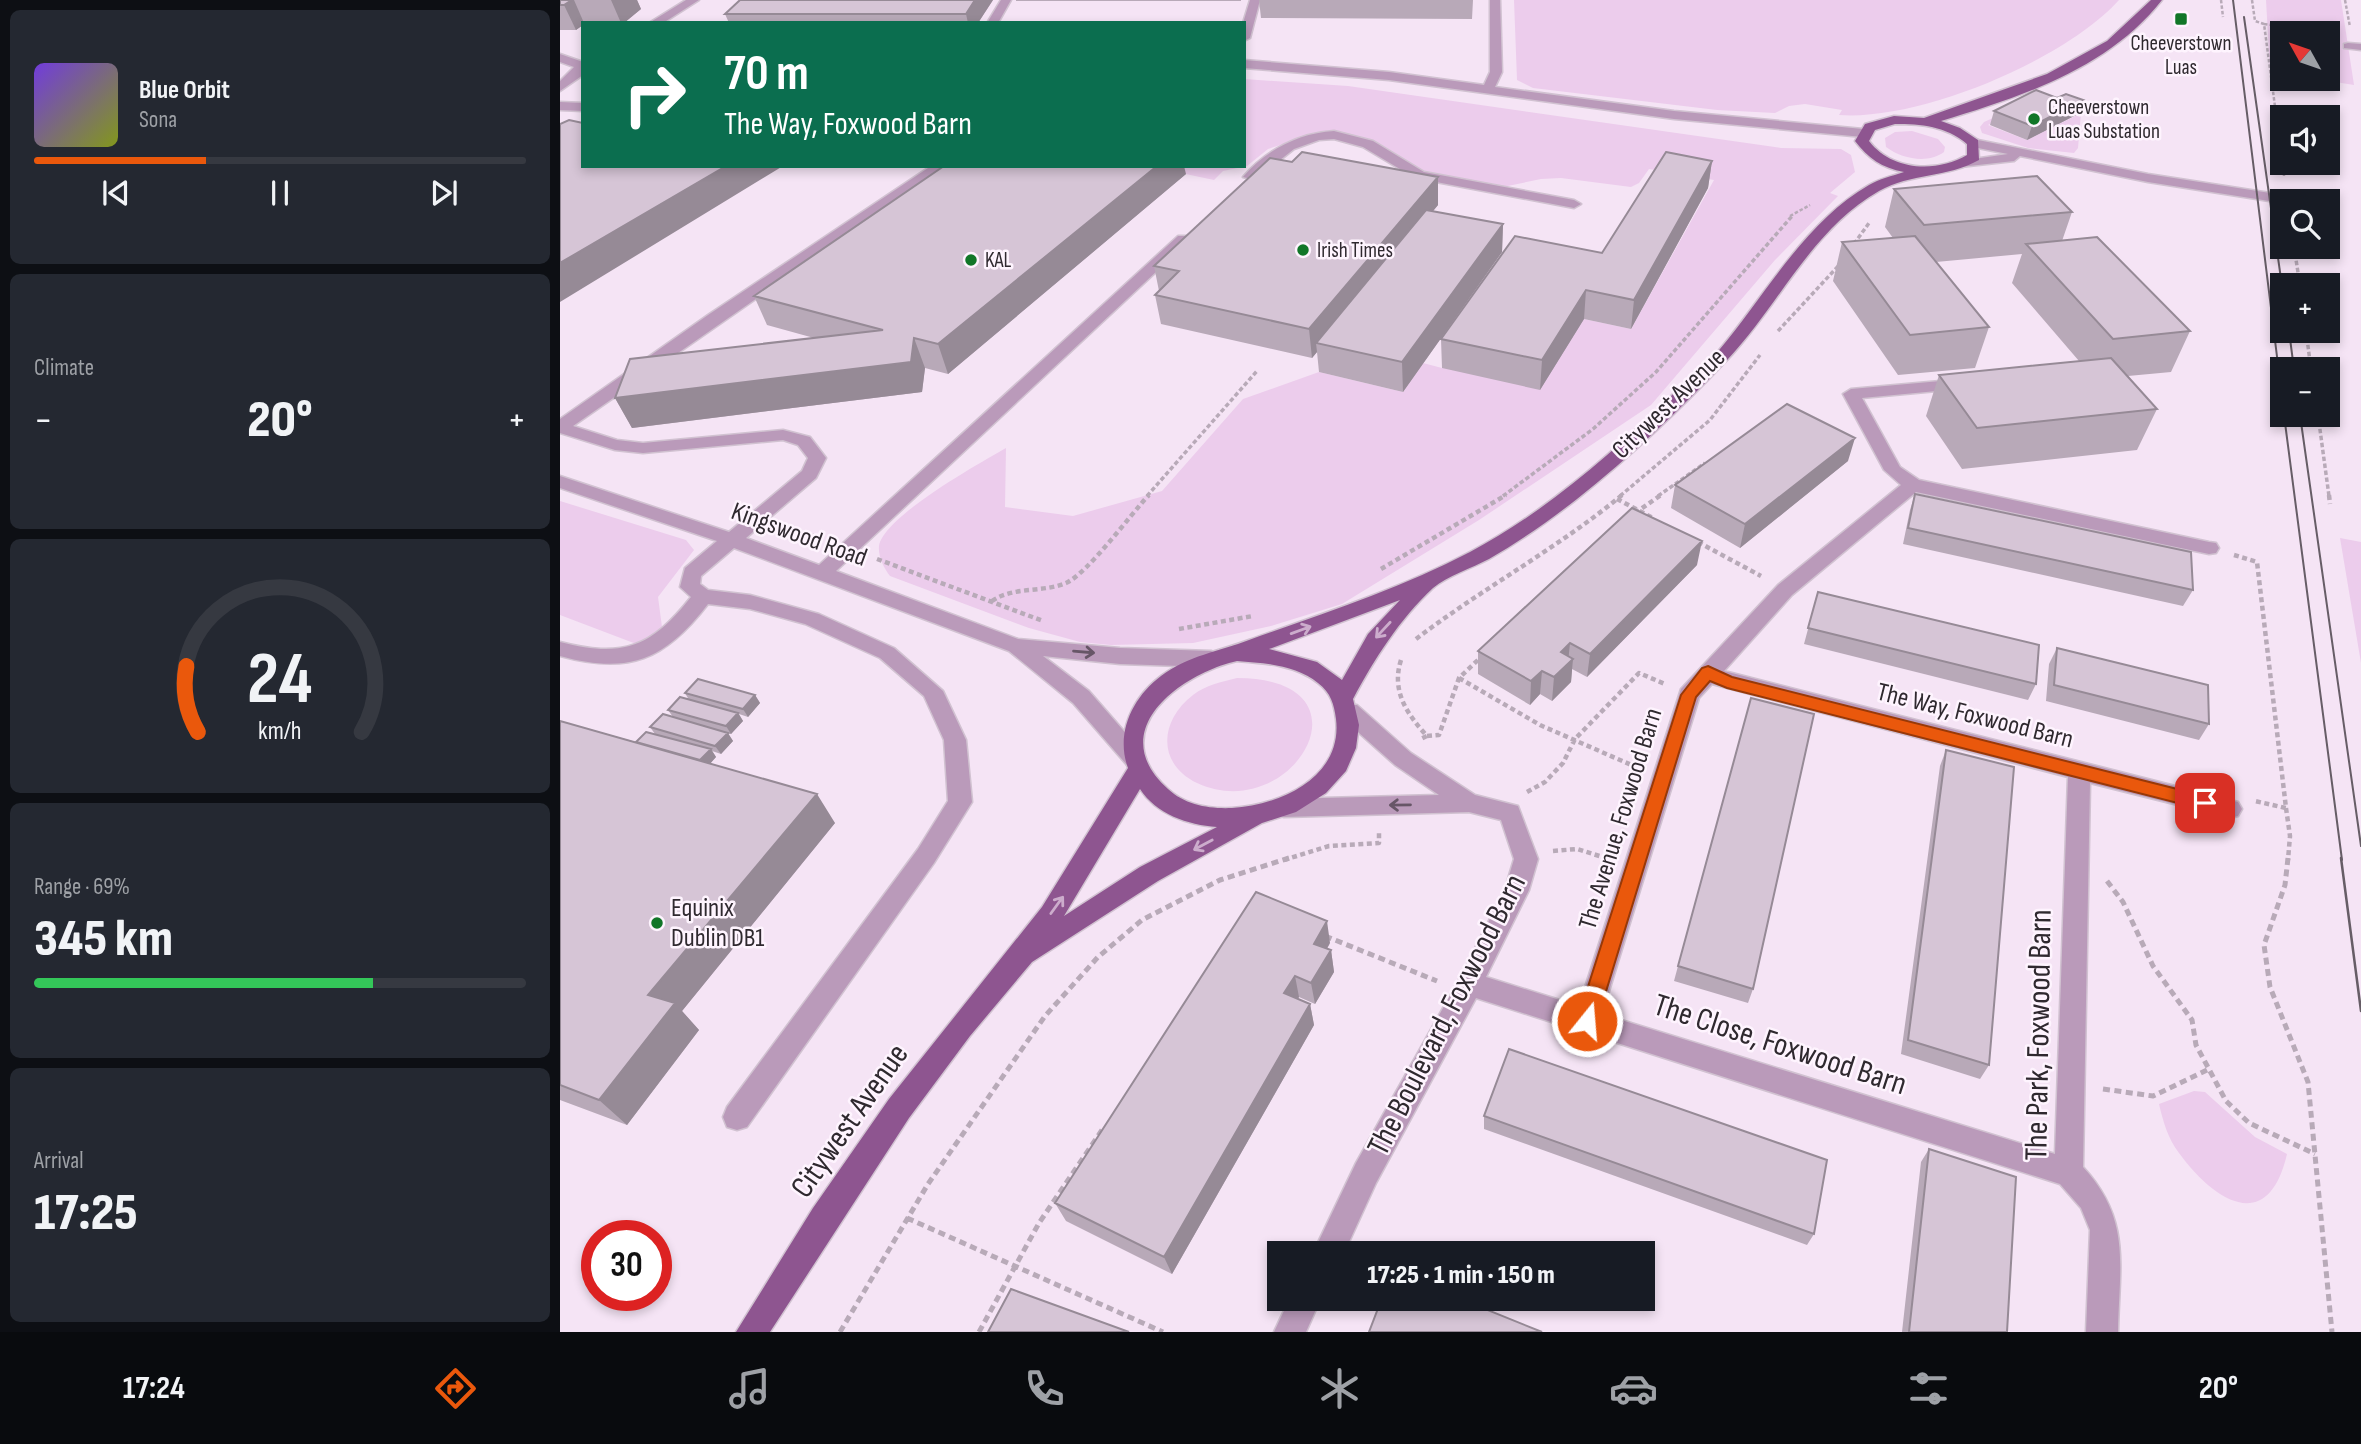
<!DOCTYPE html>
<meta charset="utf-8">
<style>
:root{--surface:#171b24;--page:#242831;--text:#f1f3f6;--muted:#9ea1a6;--line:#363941;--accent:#ea580c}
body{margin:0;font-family:"Sofia Sans Condensed",sans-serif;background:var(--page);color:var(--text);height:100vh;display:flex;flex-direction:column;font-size:26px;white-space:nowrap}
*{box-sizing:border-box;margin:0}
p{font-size:23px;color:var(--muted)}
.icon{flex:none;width:38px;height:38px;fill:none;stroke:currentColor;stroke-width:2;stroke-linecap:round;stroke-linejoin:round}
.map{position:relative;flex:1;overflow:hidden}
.sheet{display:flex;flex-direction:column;gap:10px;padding:10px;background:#0d0f14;width:560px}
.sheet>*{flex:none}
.banner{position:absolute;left:21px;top:21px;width:665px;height:147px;border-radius:0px;box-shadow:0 4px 10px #0003;background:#0b6e4f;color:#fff;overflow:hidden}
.needle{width:46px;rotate:310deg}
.buttons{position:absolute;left:1710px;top:21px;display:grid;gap:14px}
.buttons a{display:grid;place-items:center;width:70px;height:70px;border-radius:0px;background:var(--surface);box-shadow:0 4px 10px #0003;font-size:35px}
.speed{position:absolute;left:21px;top:1220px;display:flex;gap:14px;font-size:35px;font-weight:700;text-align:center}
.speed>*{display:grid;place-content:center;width:91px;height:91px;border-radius:50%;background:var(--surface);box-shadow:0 4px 10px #0003;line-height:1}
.speed .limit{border:10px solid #d22;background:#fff;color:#111}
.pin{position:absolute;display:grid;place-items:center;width:60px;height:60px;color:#fff;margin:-30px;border-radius:14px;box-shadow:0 4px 10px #0006}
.me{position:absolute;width:77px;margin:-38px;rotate:17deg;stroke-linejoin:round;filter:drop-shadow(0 0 5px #0008)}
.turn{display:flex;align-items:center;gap:24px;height:147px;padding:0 28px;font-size:32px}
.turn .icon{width:91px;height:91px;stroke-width:2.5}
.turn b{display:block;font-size:49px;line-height:60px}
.big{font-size:52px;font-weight:800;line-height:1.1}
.sheet .tile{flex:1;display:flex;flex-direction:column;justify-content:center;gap:10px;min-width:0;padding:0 24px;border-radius:10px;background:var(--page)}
.sheet .dial{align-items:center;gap:0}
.dial svg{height:182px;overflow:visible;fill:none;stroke:var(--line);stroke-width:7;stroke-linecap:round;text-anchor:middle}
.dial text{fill:var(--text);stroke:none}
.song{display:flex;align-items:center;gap:21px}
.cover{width:84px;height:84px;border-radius:10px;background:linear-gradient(135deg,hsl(260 70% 55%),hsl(70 70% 35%))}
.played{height:7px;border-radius:4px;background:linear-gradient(90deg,var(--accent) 35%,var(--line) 35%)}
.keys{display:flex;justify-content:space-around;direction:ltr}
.heat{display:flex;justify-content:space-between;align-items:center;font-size:38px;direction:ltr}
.charge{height:10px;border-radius:5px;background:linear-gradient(90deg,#34c759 69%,var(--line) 0)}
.trip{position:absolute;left:707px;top:1241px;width:388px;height:70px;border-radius:0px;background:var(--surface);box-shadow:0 4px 10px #0003;font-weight:800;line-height:70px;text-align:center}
.tab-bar{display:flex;height:112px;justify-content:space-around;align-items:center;background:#090b0e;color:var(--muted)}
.tab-bar .icon{width:49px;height:49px}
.tab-bar .selected{color:var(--accent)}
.tab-bar b{font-size:32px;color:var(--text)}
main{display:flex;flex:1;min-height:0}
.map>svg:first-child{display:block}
.green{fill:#ecccec}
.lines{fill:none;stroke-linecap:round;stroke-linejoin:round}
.minor-casing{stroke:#d1c2d1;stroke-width:3}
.major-casing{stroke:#d1c2d1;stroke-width:3}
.path-far3{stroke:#b8aab8;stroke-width:2.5;stroke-dasharray:3.5 2;stroke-linecap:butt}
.path-far2{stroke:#b8aab8;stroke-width:3.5;stroke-dasharray:4.5 2.5;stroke-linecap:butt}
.path-far1{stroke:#b8aab8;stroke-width:4.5;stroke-dasharray:5 3.5;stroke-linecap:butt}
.path{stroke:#b8aab8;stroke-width:5;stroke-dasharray:7 4.5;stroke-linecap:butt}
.minor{fill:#ba9aba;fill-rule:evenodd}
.major{fill:#8e5590;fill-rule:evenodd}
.tram-far1{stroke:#665d66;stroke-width:2}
.tram{stroke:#665d66;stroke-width:2.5}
.wall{fill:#b8a9b8}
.shaded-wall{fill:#968a96}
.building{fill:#d6c5d6;stroke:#968a96;stroke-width:2}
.oneway{stroke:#ccaccc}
.oneway2{stroke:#675667}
.route{fill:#ea580c;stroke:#983908;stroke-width:2}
.poi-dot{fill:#117628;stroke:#fef4fe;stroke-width:2.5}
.labels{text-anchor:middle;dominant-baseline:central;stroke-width:5;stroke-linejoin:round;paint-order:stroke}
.far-poi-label{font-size:21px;fill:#2f292f;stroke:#fef4fe;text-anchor:start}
.street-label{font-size:26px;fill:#2f292f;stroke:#fef4fe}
.poi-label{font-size:26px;fill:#2f292f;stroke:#fef4fe;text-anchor:start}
.near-street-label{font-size:32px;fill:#2f292f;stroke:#fef4fe}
</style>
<main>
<section class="sheet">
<div class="tile">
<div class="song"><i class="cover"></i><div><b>Blue Orbit</b><p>Sona</p></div></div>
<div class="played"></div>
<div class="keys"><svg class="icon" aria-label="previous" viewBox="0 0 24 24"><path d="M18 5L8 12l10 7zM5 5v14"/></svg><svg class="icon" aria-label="pause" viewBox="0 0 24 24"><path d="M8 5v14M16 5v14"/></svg><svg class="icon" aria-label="next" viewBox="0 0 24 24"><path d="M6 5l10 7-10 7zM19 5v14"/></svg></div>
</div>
<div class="tile"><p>Climate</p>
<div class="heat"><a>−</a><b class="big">20°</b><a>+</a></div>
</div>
<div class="tile dial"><svg viewBox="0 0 100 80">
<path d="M14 69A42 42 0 1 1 86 69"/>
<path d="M14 69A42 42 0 0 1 9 40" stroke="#ea580c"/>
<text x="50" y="56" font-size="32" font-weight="700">24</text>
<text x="50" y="72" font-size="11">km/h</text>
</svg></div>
<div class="tile"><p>Range · 69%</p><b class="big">345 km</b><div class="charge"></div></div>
<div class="tile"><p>Arrival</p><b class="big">17:25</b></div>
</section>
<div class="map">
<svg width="1801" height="1332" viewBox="0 0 1801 1332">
<rect width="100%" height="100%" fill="#f5e4f5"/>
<path class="green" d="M954 0H1559C1505 60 1360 121 1279 115L1282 110 1245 104 1229 106 1215 113 1157 110 973 88 957 80Z
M1706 0H1781L1794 85 1757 79H1768V33H1722V73L1710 71Z
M684 79 788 86 1221 148 1281 149 1291 155 1295 172 1270 193 1278 196 1215 260 1091 405 919 520 782 604 711 626 633 643 551 645 520 642 469 628 330 576C324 568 318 557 319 546 324 516 420 463 446 448L445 507 513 516 602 491 683 399 759 372 843 392 863 363 882 368 1024 319 1071 329 1154 180 1089 169 1079 183 1071 187 1001 178 981 179 938 188 869 175 822 145 802 139 749 136 708 149 687 166 663 171 654 180 588 166H684Z
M1485 95 1428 125 1467 140 1521 113 1518 148 1514 153 1468 148 1422 133 1420 127 1424 122Z
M1352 131 1378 139 1385 147 1384 152C1368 164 1342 159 1326 147L1325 138 1335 132Z
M0 501 126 540 134 550 98 597 102 627 79 645 0 615Z
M1780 538 1801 542V663Z
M677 678C820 679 732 827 637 783 597 764 599 721 633 695 646 685 661 682 677 678Z
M1634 1091 1645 1092 1695 1137 1727 1154C1708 1236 1654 1201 1619 1153 1608 1139 1603 1121 1599 1104Z"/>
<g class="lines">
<g class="minor-casing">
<path id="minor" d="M126 0H139L103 23H89Z
M441 0H451L438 23H427Z
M690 0H700L690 38 684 41 683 23Z
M930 0H940L942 72 935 87 1114 111 1303 129 1309 133 1303 137 1114 119 829 80 684 68V60L829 72 924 85 930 72Z
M1788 43 1801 44V50L1784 48V44Z
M0 54 23 62V75L0 91V81L14 67 0 62Z
M0 102 23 103V111L0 110Z
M774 131 813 141 864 172 1014 200 1021 204 1014 208 855 178 803 147 774 139 759 140 734 149 695 180 683 177C706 150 739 133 774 131Z
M1413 139 1588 174 1736 197 1743 201 1722 203 1588 182 1460 156 1454 161 1400 167V161L1448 154 1408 146 1406 143Z
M371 166H387L13 426 57 440 83 443 223 430 250 437 266 458 256 478 186 538 259 565 618 236H628V242L276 571 458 639 560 648 651 651 658 654 661 659 658 664 651 667 560 664 483 656 529 691 583 753 586 759 583 765 575 768 567 765 513 703 449 651 174 548 141 576 140 584 148 590 190 595 259 614 334 648 383 691 406 740 412 802 374 863 187 1127 177 1130 167 1127 163 1117 167 1107 358 849 388 801 384 740 364 696 320 658 245 624 190 609 148 604C105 660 69 675 0 656V642C62 658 91 648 131 597L120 587 125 568 157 541 0 488V476L169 532 242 471 248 458 238 445 223 440 83 453 55 450 0 433V419L148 315Z
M1403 379 1411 384 1409 388 1302 398 1340 467 1359 480 1649 542 1656 543 1659 548 1656 553 1649 554 1356 492 1232 595 1164 671 1678 802 1682 809 1678 816 1670 818 1530 783 1523 1167C1572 1220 1559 1266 1558 1332H1526L1530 1230 1521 1208 1500 1184 916 998 816 1183 784 1253H753L796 1163 901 976 945 889 954 859 941 820 909 812 724 817 716 815 712 808 716 801 724 799 879 795 835 765 781 717 778 711 781 705H797L851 753 915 795 958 806 978 859 969 890 926 977 1019 1006 1121 689 1218 585 1341 485 1324 470 1283 394 1291 389ZM1152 684 1508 777 1495 1154 1042 1014 1139 698Z
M730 1298H761L746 1332H714Z"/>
</g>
<g class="major-casing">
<path id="major" d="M1591 0H1602C1549 68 1461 97 1381 121L1400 128 1418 140 1419 160C1387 178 1351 173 1319 191 1252 229 1219 305 1168 359 1121 409 1070 457 1017 499 990 520 959 542 929 559 912 568 887 576 873 588 839 620 815 658 793 699L799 725 796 748 786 771 766 793 736 812 702 823 598 881 472 962 410 1036 349 1118 210 1332H176L253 1208 329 1099 482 907 568 768C555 733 573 697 601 676 627 656 660 651 689 640 764 613 840 589 910 552 984 513 1051 454 1110 397 1127 381 1145 366 1160 349 1206 294 1245 222 1309 185 1319 179 1332 176 1344 172 1322 168 1308 158 1295 141L1305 124 1334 116 1364 118 1487 74 1547 41ZM1335 124C1361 124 1386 126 1407 144V155C1376 173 1332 171 1309 141L1315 130ZM840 600 808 634 782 680 757 662 709 649ZM677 661C704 663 736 665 758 683 771 693 774 704 776 719 783 777 721 805 672 808 649 809 625 805 608 789 543 731 620 674 677 661ZM580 789C596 814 628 825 657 827L580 867 504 916Z"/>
</g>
<path class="path-far3" d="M1661 0 1663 17
M1692 0 1695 21 1704 24 1722 159
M1785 0 1790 27
M1704 24 1771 33
M1723 163 1724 176
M1230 216 1250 205"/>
<path class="path-far2" d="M1294 244 1309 223
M1734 247 1740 285
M1218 331 1281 263
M1746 331 1751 369
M1758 415 1769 496
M587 496 697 371
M943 496 1033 429 1096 372 1233 215
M1060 496 1150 420 1200 355
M1098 496 1145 463"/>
<path class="path-far1" d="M1769 495 1770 504
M1057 499 1093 518
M1075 513 1101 495
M228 527 259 538
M1138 542 1201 576
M1674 555 1697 562 1726 808 1695 801
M317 559 483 621
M821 569 946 495
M432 601C454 586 482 593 506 583 528 573 570 515 589 495
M619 629 693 616
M856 639C923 588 998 548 1062 495
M841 660C831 691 847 714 867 736L861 739
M899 678 980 725 1076 767
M867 736 879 735 899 678 920 658
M967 792 985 782 1003 763 1015 739 1079 673 1105 684
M1726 808 1730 836 1728 860
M993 851 1017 849 1049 859
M724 860 769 846 819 843V833"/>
<path class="path" d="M1728 858 1725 885 1704 945 1710 987 1748 1082 1772 1332
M1547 881 1563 902 1593 966 1632 1020 1636 1045 1666 1101 1689 1123 1755 1154
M765 936 877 981
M1543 1089 1593 1096 1647 1070
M347 1218 603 1332
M280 1332 368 1184 485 1016 538 957 582 920 660 880 729 858
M419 1332 479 1223 542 1130"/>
<use href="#minor" class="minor"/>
<use href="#major" class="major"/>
<path class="tram-far1" d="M1673 0 1722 397
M1684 17 1722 286
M1729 331 1734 369
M1724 415 1782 860
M1740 415 1801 846"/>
<path class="tram" d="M1781 858 1801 1011"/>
</g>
<path class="wall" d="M0 0H77L81 9 64 23H23V25L16 30H0Z
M433 0 418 23H169L165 14Z
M456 0H681V1H456Z
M699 0H913L912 19 701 18Z
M1434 111 1518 114 1467 140 1430 125Z
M1152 161 1148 188 1071 329 1024 319 980 390 882 368 881 339 1042 253Z
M409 167 626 174 388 374 365 368 362 392 72 428 55 398 254 338 207 325 194 296Z
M878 177V205L873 211 943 224 942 252 843 392 759 372 757 352 752 358 601 324 595 295 599 291 594 266Z
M1334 189 1512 212 1502 241 1630 331 1611 372 1568 376 1597 409 1577 450 1402 469 1366 416 1379 375 1519 361 1452 283 1462 254 1376 262 1429 327 1415 368 1338 375 1273 281 1282 242 1333 238 1325 227Z
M1288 461 1180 548 1111 508 1115 485Z
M1355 494 1633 590 1623 606 1343 544 1350 510Z
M1137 565 1027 677 1012 669 1011 682 992 701 980 694 970 705 918 674V651Z
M1258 592 1476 684 1468 700 1244 644Z
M1497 648 1649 724 1639 740 1486 701 1489 664Z
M125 693 195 695 200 703 188 717 179 714 183 721 171 734H168L173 741 161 754 152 751 156 757 150 763 275 823 122 1011 139 1030 67 1125 0 1100V721L76 742 95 734 90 727 113 717 108 710 129 700Z
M1386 750 1429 1065 1420 1079 1341 1054 1380 766Z
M770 943 767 949 771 950 774 972 755 1004 739 997 737 999 750 1004 754 1025 612 1274 506 1221 495 1203Z
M1118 966 1193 989 1188 1003 1114 981Z
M924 1116 1254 1234 1247 1245 924 1129Z
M1369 1149 1447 1332H1342L1361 1162Z"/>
<path class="shaded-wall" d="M12 0H14L24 23H23V25L16 30 4 5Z
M51 0H77L81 9 64 23H61Z
M415 0H433L418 23H408L406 14Z
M1523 100 1518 114 1467 140 1472 126Z
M1152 161 1148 188 1071 329 1074 300Z
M166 166H223L0 302V263Z
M597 166H624L626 174 388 374 378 344Z
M878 177V205L763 344 756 343 757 352 752 358 749 329Z
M943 224 942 252 843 392 842 362Z
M1026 290 1024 319 980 390 982 360Z
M354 338 365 368 362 392 72 428 55 398Z
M1295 438 1288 461 1180 548 1185 524Z
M1142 541 1137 565 1027 677 1030 654Z
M1010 643 1008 663 1013 659 1011 682 992 701 994 677 1001 652Z
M982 671 980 694 970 705 971 681Z
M195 695 200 703 188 717 183 709Z
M178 713 183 721 171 734 166 726Z
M168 733 173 741 161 754 155 746Z
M151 749 156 757 143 772 137 764Z
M257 794 275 823 122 1011 139 1030 67 1125 39 1100 88 995Z
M767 921 770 943 757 965 754 944Z
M771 950 774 972 755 1004 751 983Z
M735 976 739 997 729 1014 724 993Z
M750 1004 754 1025 612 1274 604 1257Z"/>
<path class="building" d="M0 0H12L4 5H0Z
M180 0H415L406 14H165Z
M1476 90 1497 98 1506 94 1523 100 1472 126 1434 111Z
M9 120 23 123V166H166L0 263V124Z
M742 152 878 177 749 329 595 295 619 271 594 266 710 158 732 162Z
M1106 152 1152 161 1074 300 1026 290 982 360 881 339 955 236 1042 253Z
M384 166 409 167 410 166H597L378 344 354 338 351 362 55 398 70 359 323 330 194 296Z
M1477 176 1512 212 1364 225 1334 189Z
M866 210 943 224 842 362 756 343Z
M1355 236 1429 327 1350 335 1282 242Z
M1537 237 1630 331 1553 339 1466 244Z
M1551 358 1597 409 1417 428 1379 375Z
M1227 404 1295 438 1185 524 1115 485Z
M1355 494 1631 552 1633 590 1348 528Z
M1072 508 1142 541 1030 654 1010 643 1001 652 1013 659 994 677 982 671 971 681 918 651Z
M1258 592 1479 645 1476 684 1248 628Z
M1497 648 1648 685 1649 724 1494 685Z
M138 679 195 695 183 709 125 693Z
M120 697 178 713 166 726 108 710Z
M1191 698 1254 714 1193 989 1118 966Z
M103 714 168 733 155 746 90 727Z
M0 721 257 794 88 995 115 1003 39 1100 0 1085Z
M86 732 151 749 140 760 76 742Z
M1386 750 1454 767 1429 1065 1348 1040Z
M696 892 767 921 754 944 771 950 751 983 735 976 724 993 750 1004 604 1257 495 1203Z
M949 1049 1267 1160 1254 1234 924 1116Z
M1369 1149 1456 1177 1447 1332H1349Z
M451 1289 569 1332H428Z
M822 1298H898L982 1332H809Z"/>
<defs><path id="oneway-shaft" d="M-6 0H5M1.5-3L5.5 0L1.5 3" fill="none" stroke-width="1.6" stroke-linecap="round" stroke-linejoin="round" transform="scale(1.75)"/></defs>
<g class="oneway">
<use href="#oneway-shaft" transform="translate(741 630) rotate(-20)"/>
<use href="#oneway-shaft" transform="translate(823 630) rotate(133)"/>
<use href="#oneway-shaft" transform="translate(643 845) rotate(152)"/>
<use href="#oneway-shaft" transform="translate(497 905) rotate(-54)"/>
</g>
<g class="oneway2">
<use href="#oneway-shaft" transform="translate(524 652) rotate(5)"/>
<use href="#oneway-shaft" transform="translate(840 805) rotate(179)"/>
</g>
<path class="route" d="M1148 666 1172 677 1645 796 1654 803 1645 810 1167 688 1150 681 1136 697 1037 1021 1034 1027 1027 1030 1020 1027 1017 1021 1121 695 1142 668Z"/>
<g class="poi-dot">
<rect x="1614" y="12" width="14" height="14" rx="3.5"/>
<circle cx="1474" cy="119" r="7"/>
<circle cx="743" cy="250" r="7"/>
<circle cx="411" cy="260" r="7"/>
<circle cx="97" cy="923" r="7"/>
</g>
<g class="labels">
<g class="far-poi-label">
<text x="1621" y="43" text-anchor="middle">Cheeverstown<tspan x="1621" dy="24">Luas</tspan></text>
<text x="1488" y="107">Cheeverstown<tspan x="1488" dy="24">Luas Substation</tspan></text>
<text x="757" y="250">Irish Times</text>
<text x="425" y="260">KAL</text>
</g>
<g class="street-label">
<text transform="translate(1109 404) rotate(-44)">Citywest Avenue</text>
<text transform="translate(239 535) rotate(20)">Kingswood Road</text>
<text transform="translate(1415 716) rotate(14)">The Way, Foxwood Barn</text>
<text transform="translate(1061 819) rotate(-73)">The Avenue, Foxwood Barn</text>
</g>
<g class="poi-label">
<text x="111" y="908">Equinix<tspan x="111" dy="30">Dublin DB1</tspan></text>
</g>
<g class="near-street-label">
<text transform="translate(887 1015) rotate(-63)">The Boulevard, Foxwood Barn</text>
<text transform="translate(1479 1035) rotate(-89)">The Park, Foxwood Barn</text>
<text transform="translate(1220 1045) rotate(18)">The Close, Foxwood Barn</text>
<text transform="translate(290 1121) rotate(-55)">Citywest Avenue</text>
</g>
</g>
</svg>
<div class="buttons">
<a><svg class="needle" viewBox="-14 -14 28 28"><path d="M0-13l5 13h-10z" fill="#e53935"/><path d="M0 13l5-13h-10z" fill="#9ea1a6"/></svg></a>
<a><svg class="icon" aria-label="sound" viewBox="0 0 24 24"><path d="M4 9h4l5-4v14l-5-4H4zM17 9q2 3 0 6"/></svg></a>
<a><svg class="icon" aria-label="search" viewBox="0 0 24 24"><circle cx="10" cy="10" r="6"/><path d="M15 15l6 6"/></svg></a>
<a>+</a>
<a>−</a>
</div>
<div class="speed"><div class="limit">30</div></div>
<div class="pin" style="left:1645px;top:803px;background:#d93025"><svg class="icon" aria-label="arrive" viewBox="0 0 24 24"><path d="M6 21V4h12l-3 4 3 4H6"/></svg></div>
<svg class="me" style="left:1027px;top:1021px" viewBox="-20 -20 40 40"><circle r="17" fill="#ea580c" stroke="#fff" stroke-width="3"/><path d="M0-11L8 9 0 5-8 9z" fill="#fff"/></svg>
<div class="trip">17:25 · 1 min · 150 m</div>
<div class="banner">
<div class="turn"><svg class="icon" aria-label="right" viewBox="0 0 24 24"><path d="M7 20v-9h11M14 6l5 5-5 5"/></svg><div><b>70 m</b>The Way, Foxwood Barn</div></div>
</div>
</div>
</main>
<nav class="tab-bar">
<b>17:24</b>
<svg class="icon selected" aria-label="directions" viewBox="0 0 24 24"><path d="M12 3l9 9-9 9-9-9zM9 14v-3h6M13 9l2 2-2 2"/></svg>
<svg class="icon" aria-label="music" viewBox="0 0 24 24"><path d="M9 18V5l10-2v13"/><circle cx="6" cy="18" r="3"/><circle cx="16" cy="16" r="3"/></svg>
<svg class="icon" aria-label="phone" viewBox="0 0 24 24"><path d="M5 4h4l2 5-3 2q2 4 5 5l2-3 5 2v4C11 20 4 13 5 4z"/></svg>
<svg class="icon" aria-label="climate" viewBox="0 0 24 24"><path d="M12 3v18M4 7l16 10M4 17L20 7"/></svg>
<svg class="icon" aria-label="car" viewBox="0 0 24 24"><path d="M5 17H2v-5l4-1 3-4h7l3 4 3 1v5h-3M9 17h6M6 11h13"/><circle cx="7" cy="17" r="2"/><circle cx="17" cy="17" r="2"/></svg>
<svg class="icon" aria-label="filters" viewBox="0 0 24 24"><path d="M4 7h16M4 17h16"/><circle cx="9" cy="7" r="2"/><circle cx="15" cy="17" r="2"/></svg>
<b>20°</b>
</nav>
